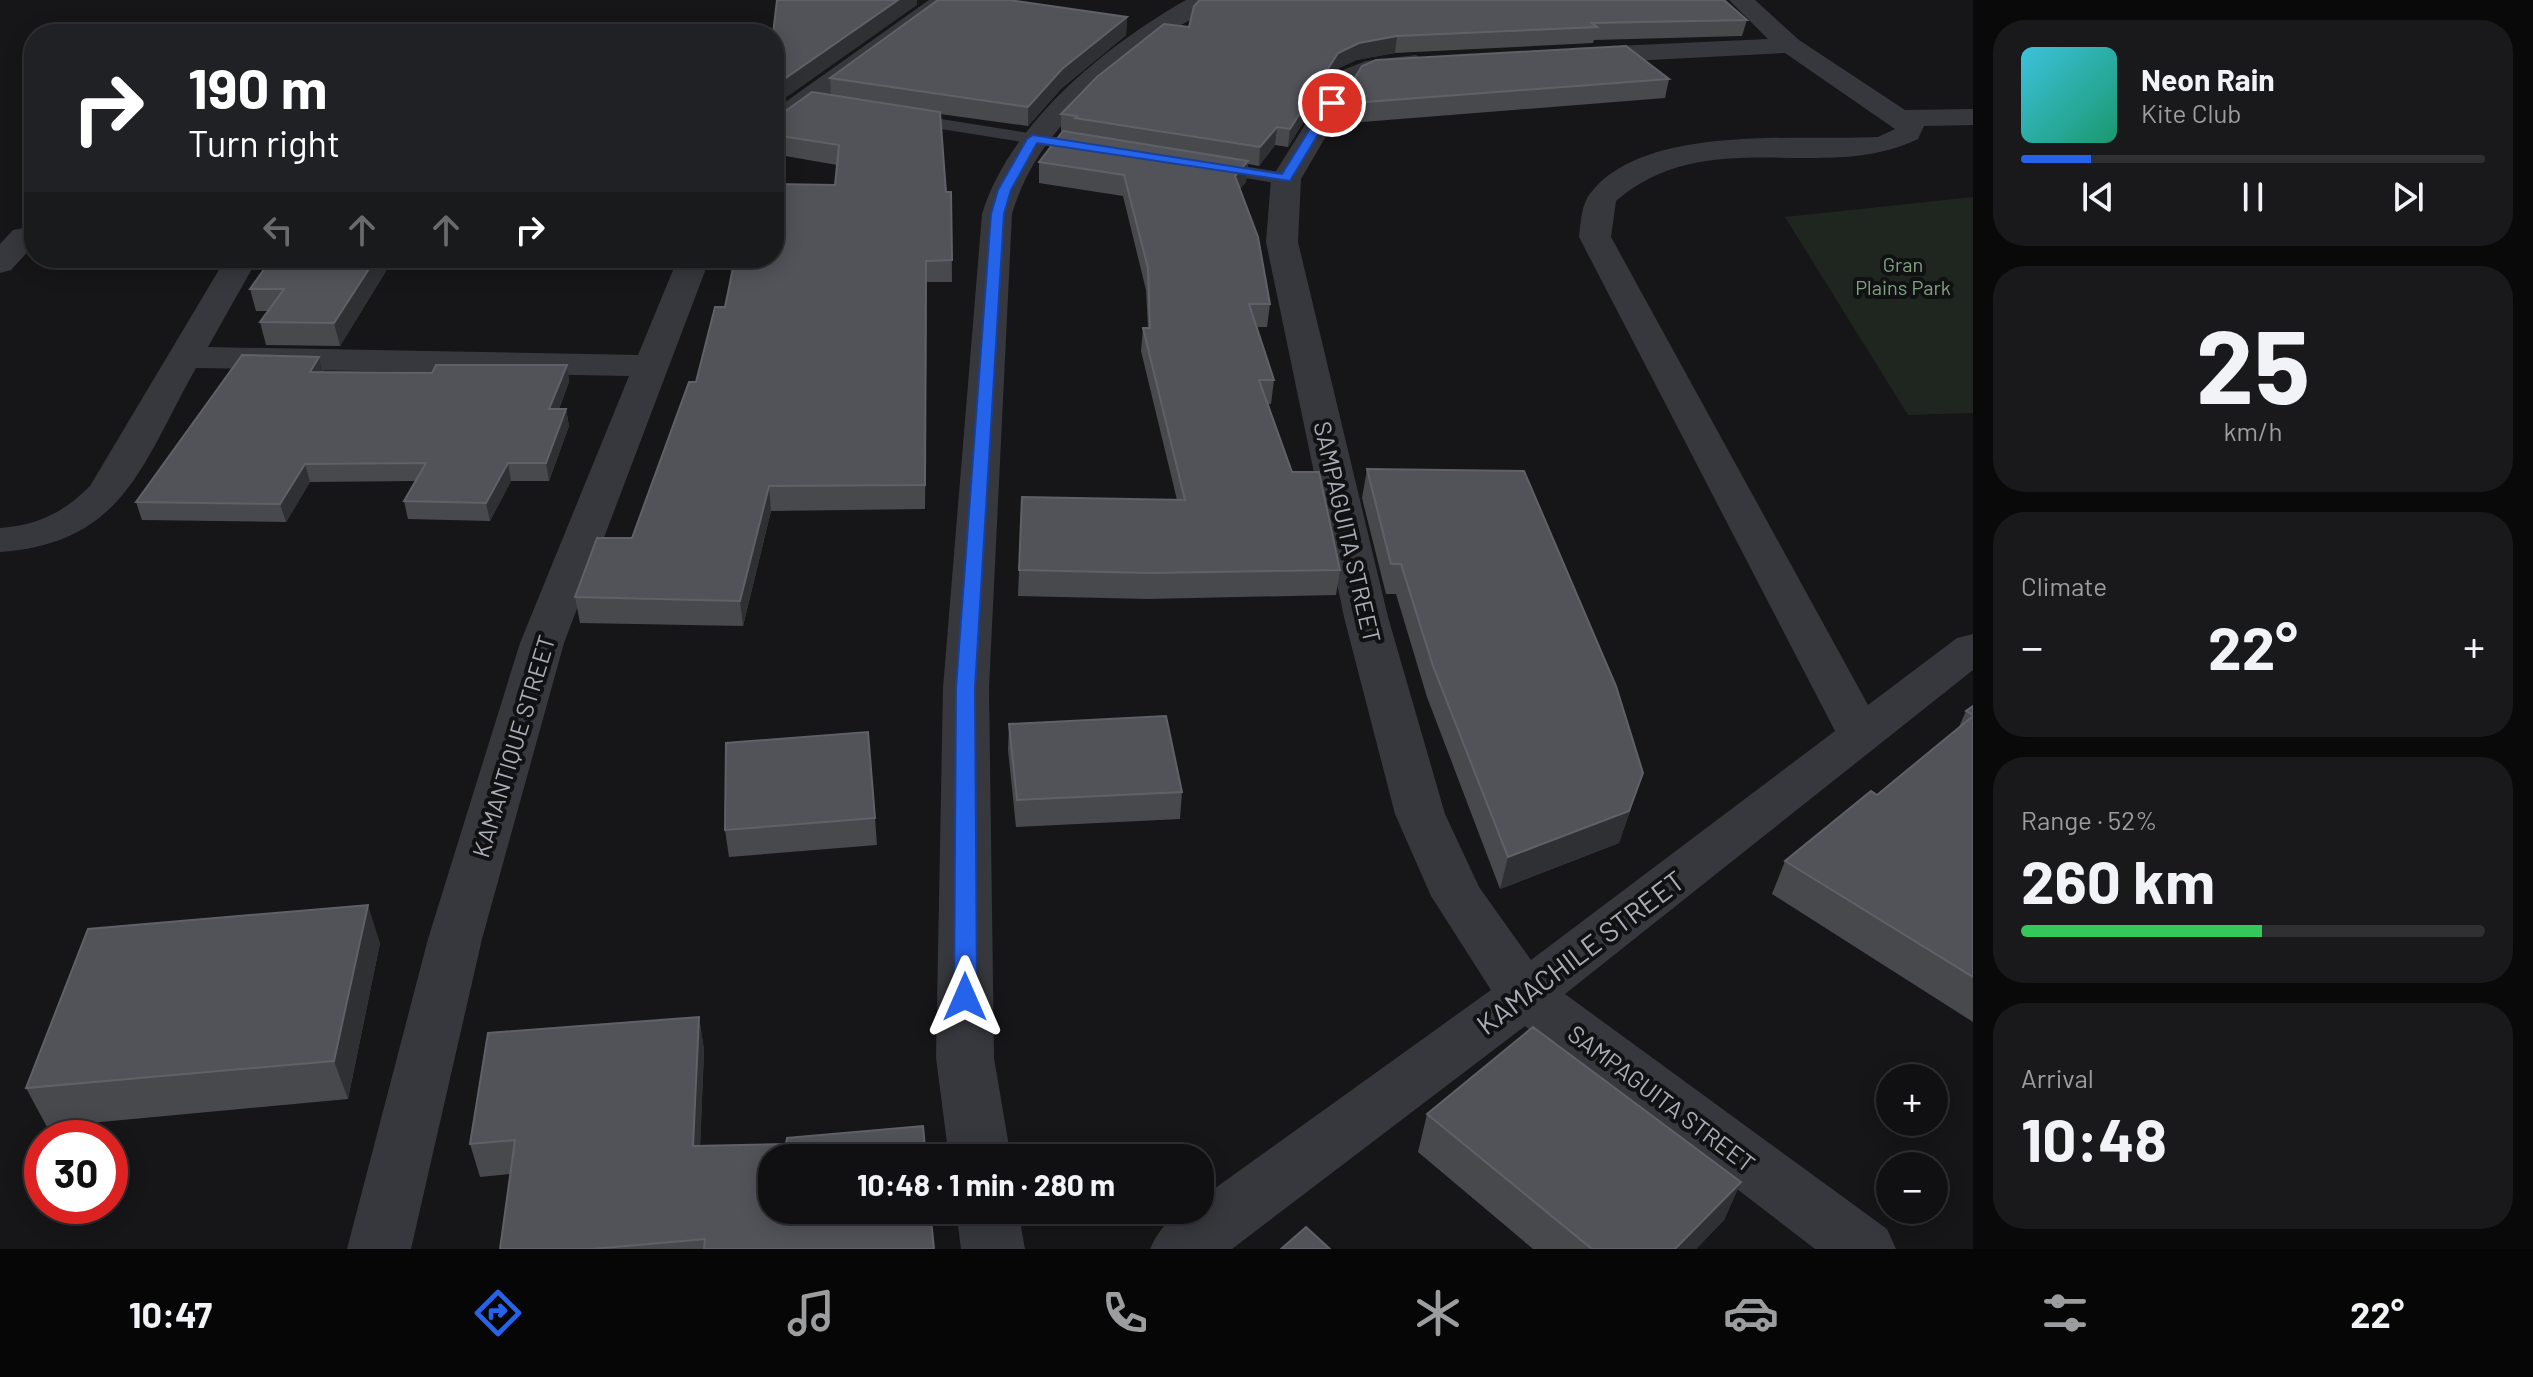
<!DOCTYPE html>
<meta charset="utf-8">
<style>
:root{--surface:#101012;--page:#19191b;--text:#f1f3f6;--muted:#9c9d9f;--line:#303032;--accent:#2563eb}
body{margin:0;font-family:Barlow,sans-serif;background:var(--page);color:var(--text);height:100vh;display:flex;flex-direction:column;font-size:30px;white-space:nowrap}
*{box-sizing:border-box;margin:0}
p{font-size:26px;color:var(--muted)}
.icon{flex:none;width:44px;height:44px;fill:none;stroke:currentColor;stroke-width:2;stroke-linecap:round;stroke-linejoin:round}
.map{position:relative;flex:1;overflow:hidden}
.side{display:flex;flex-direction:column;gap:20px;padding:20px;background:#09090a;width:560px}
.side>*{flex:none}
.hud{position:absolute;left:24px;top:24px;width:760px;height:244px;border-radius:32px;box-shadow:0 4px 20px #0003,0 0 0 2px var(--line);background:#202124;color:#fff;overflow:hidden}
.buttons{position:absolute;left:1876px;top:1064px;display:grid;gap:16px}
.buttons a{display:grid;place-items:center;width:72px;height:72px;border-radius:50%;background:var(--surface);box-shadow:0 4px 20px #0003,0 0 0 2px var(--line);font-size:40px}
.speed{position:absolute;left:24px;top:1120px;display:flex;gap:16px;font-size:40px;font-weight:700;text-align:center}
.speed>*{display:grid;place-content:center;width:104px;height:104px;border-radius:50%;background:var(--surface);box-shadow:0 4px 20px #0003,0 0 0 2px var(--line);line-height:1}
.speed .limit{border:12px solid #d22;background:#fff;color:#111}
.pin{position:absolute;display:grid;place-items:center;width:68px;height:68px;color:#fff;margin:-34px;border:4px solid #fff;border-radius:50%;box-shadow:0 2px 8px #0007}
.me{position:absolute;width:88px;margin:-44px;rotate:0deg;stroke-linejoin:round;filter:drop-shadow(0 0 6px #0008)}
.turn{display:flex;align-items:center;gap:28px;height:168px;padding:0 32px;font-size:36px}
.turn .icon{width:104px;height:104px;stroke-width:2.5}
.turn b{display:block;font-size:56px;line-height:68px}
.lanes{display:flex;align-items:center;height:76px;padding:0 32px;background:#0003;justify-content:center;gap:40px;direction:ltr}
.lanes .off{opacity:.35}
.big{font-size:60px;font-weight:700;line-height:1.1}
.side .card{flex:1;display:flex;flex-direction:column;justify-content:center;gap:12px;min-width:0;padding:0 28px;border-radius:32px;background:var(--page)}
.side .dial{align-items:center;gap:0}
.dial b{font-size:104px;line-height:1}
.song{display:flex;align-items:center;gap:24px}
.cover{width:96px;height:96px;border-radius:12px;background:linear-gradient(135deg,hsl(190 70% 55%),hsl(160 70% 35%))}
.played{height:8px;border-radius:4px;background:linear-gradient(90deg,var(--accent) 15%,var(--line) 15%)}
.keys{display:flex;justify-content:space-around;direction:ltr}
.heat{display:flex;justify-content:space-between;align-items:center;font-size:44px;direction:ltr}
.charge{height:12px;border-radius:6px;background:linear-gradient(90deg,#34c759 52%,var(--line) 0)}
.trip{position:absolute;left:758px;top:1144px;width:456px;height:80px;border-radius:32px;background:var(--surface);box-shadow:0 4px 20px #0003,0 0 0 2px var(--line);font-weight:700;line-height:80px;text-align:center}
.menu{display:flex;height:128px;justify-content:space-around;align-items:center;background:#060607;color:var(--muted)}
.menu .icon{width:56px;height:56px}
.menu .selected{color:var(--accent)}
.menu b{font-size:36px;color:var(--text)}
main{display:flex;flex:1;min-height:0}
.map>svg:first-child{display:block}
.green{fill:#1e261f}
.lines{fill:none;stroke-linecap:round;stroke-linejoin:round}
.lane{fill:#37383d;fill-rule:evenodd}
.street{fill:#37383d;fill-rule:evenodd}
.wall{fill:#47494d}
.shaded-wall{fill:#2f3033}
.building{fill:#525359;stroke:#5f6168;stroke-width:2}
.route{fill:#2563eb;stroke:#184099;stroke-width:2}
.labels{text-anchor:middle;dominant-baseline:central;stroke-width:8;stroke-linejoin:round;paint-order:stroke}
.far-park-label{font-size:20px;fill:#7fa381;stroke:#111113}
.street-label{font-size:24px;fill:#a8adb8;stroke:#111113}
.near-street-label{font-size:28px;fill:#a8adb8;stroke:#111113}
</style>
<main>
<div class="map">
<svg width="1973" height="1249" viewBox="0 0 1973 1249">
<rect width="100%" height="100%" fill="#161618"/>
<path class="green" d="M1973 197V413L1908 415 1785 217Z"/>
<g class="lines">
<path class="lane" d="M903 113 1091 143 1100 148 1091 153 897 122V114Z
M1212 161 1286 173 1295 179 1286 185 1205 171 1203 167Z"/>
<path class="street" d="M929 0H957L784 129 774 131V110Z
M1186 0H1215C1205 15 1180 24 1165 35 1101 84 1035 134 1012 214L989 688 994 1058 1011 1158H949L936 1058 943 688 982 214C1010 123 1105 46 1186 0Z
M1729 0H1755L1799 40 1905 110 1973 109V125L1924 126 1918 139C1823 185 1708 122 1616 201L1611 237 1868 705 1957 638 1973 634V670L1565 994 1887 1229 1896 1249H1815L1525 1026 1232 1249H1150C1160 1227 1174 1210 1200 1210V1199L1491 990 1431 896 1395 814 1344 617 1266 242 1271 179 1338 72 1366 61 1416 55 1429 63 1425 68 1372 76 1357 83 1301 179 1298 242 1388 617 1445 814 1479 887 1531 960 1835 731 1579 237C1581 221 1581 203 1593 190 1650 124 1798 141 1878 137L1895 129 1785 53 1573 64 1560 56 1573 48 1768 39Z
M24 228 34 230V245L11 270 0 273V244L13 230Z
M226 258H258L208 347 638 355 678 258H710L564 643 482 939 411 1249H347L428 939 520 643 629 376 196 368C142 463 125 543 0 552V528C38 525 63 513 90 486Z
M956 1210H1018L1025 1249H961Z"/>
</g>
<path class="wall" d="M1127 17 1126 35 1062 88 1028 126 940 114 946 192H951L952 282H927L925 509 771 511 743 626 580 623 575 597 632 538 696 382 725 307 835 185 837 165 774 154V114L784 112 831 95 830 78Z
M1747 20 1742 36 1594 40 1593 43 1395 53 1356 60 1335 70 1288 147 1275 145 1259 166 1248 164 1246 182 1240 189 1270 304 1267 327H1257L1274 380 1271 404H1268L1292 472 1340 570 1336 595 1148 599 1018 596 1019 570 1177 500 1141 351 1143 328H1148L1146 290 1123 196 1039 183V162L1063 132 1061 131V114L1189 27Z
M1669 79 1665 98 1337 124 1339 104Z
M394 258 340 346 266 345 260 322 268 311H256L250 289Z
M496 258H619L616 266 497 265Z
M319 357 324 372 432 373 567 365 569 382 559 409H566L569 426 549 481H511L490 521 408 519 404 501 416 481 310 482 286 522 142 520 136 502Z
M1367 469 1643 773 1619 843 1500 889 1427 697 1396 594H1386L1362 498Z
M1973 706V1022L1772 894 1785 861 1877 795 1958 729 1966 711Z
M1009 724 1182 792 1180 819 1016 827 1008 750Z
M875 818 877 845 729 857 725 830Z
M380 943 348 1099 47 1127 26 1088Z
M699 1017 704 1050 700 1146 934 1249H500L510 1174 480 1177 470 1144Z
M1427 1114 1741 1182 1724 1220 1696 1249H1533L1418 1152Z"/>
<path class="shaded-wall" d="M898 0H917V5L774 106V86Z
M1127 17 1126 35 1062 88 1028 126V107L1062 69Z
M1397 36 1395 53 1356 60 1335 70 1288 147 1290 129 1338 53 1359 43Z
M1277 127 1275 145 1259 166 1260 147Z
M1248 161 1246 182 1233 197 1235 176Z
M376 258H394L340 346 334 323Z
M926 261 927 282 925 509V485Z
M319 357 324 373 310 372Z
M567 365 569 382 552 426 549 409Z
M566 409 569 426 549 481 546 463Z
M508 463 511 481 490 521 486 503Z
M305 464 310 482 286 522 280 504Z
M769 486 771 511 743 626 740 601Z
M1643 773 1619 843 1500 889 1508 857Z
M368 905 380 943 348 1099 334 1061Z
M699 1017 704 1050 699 1179 693 1146Z
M1741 1182 1724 1220 1696 1249H1675Z"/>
<path class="building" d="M777 0H898L774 86V34H773Z
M938 0H1009L1127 17 1062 69 1028 107 830 78Z
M1200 0H1724L1747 20 1592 23 1597 27 1397 36 1359 43 1338 53 1290 129 1277 127 1260 147 1075 118 1077 116 1061 114 1097 77 1164 24 1189 27 1194 6Z
M1626 46 1669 79 1339 104 1362 66 1376 60Z
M812 92 940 112 946 192H951L952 260 926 261 925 485 769 486 740 601 575 597 597 538H632L689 382H696L715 307H725L735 258H774V184L835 185 839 145 774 135V114L784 112Z
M1063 131 1248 161 1235 176 1258 237 1270 304H1249L1274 380H1259L1292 472H1319L1340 570 1150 573 1019 570 1022 497 1185 500 1143 328H1150L1148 268 1124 175 1039 162Z
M272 258H376L334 323 260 322 284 289H250Z
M242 355 319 357 310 372 432 373 436 365H567L549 409H566L546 463H508L486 503 404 501 426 463 305 464 280 504 136 502Z
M1367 469 1524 471 1616 686 1643 773 1629 811 1508 857 1433 666 1401 564H1391Z
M1973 706V715L1966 711Z
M1166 716 1182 792 1017 800 1009 724Z
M1973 716V977L1785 861 1871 791 1877 795Z
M868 732 875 818 725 830 726 743Z
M368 905 334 1061 26 1088 88 929Z
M699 1017 693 1146 786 1144 787 1138 923 1126 926 1158H772V1210H930L934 1249H704L705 1239 592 1249H500L515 1140 470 1144 488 1033Z
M1533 1027 1741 1182 1675 1249H1592L1427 1114Z
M1306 1227 1330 1249H1281Z"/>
<path class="route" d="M1332 100 1337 103 1290 181 1037 143 1011 190 1004 214 975 688 977 997 973 1003H957L954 997 956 688 991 214 998 190 1027 139 1033 135 1282 174 1326 103Z"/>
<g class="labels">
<g class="far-park-label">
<text x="1903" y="264">Gran<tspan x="1903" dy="23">Plains Park</tspan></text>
</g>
<g class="street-label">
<text transform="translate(1348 532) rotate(77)">SAMPAGUITA STREET</text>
<text transform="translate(513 746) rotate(-73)">KAMANTIQUE STREET</text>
<text transform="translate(1662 1098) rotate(37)">SAMPAGUITA STREET</text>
</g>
<g class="near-street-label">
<text transform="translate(1580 952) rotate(-37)">KAMACHILE STREET</text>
</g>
</g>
</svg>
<div class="buttons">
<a>+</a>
<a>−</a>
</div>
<div class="speed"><div class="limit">30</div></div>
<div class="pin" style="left:1332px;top:103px;background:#d93025"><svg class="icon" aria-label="arrive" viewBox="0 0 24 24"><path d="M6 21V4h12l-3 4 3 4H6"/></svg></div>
<svg class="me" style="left:965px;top:997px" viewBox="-20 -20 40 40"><path d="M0-17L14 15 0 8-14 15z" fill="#2563eb" stroke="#fff" stroke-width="4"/></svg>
<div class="trip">10:48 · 1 min · 280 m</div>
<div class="hud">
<div class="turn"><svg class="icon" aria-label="right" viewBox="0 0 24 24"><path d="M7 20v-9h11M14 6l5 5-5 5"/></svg><div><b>190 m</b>Turn right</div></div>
<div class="lanes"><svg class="icon off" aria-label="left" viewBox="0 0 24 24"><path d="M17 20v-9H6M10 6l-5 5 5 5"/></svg><svg class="icon off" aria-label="ahead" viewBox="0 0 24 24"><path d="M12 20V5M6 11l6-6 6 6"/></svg><svg class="icon off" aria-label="ahead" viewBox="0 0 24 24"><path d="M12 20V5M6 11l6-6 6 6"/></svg><svg class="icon" aria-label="right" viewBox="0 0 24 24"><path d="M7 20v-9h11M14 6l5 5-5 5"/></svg></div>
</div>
</div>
<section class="side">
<div class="card">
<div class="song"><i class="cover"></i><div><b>Neon Rain</b><p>Kite Club</p></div></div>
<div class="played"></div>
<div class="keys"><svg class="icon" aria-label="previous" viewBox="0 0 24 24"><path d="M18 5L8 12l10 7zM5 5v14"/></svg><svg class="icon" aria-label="pause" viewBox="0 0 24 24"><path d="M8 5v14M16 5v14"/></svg><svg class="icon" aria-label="next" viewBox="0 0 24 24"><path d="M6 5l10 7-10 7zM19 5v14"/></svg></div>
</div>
<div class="card dial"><b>25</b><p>km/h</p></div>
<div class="card"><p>Climate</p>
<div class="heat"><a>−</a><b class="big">22°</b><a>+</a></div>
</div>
<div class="card"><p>Range · 52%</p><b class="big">260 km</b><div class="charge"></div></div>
<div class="card"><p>Arrival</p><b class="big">10:48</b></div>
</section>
</main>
<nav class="menu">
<b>10:47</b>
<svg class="icon selected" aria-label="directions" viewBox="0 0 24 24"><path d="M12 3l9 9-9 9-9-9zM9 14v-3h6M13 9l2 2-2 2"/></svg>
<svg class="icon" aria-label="music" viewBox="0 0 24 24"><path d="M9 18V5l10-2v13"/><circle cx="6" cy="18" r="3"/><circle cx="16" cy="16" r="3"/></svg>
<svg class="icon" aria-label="phone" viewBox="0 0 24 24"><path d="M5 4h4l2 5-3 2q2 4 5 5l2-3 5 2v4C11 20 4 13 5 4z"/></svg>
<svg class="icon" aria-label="climate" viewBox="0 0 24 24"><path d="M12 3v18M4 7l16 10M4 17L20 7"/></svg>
<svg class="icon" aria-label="car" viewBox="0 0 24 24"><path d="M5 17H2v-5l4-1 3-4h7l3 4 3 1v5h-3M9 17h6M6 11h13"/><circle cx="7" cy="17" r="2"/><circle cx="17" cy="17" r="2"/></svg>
<svg class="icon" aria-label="filters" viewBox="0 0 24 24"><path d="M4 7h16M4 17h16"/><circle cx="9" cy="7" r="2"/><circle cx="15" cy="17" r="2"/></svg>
<b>22°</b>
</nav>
